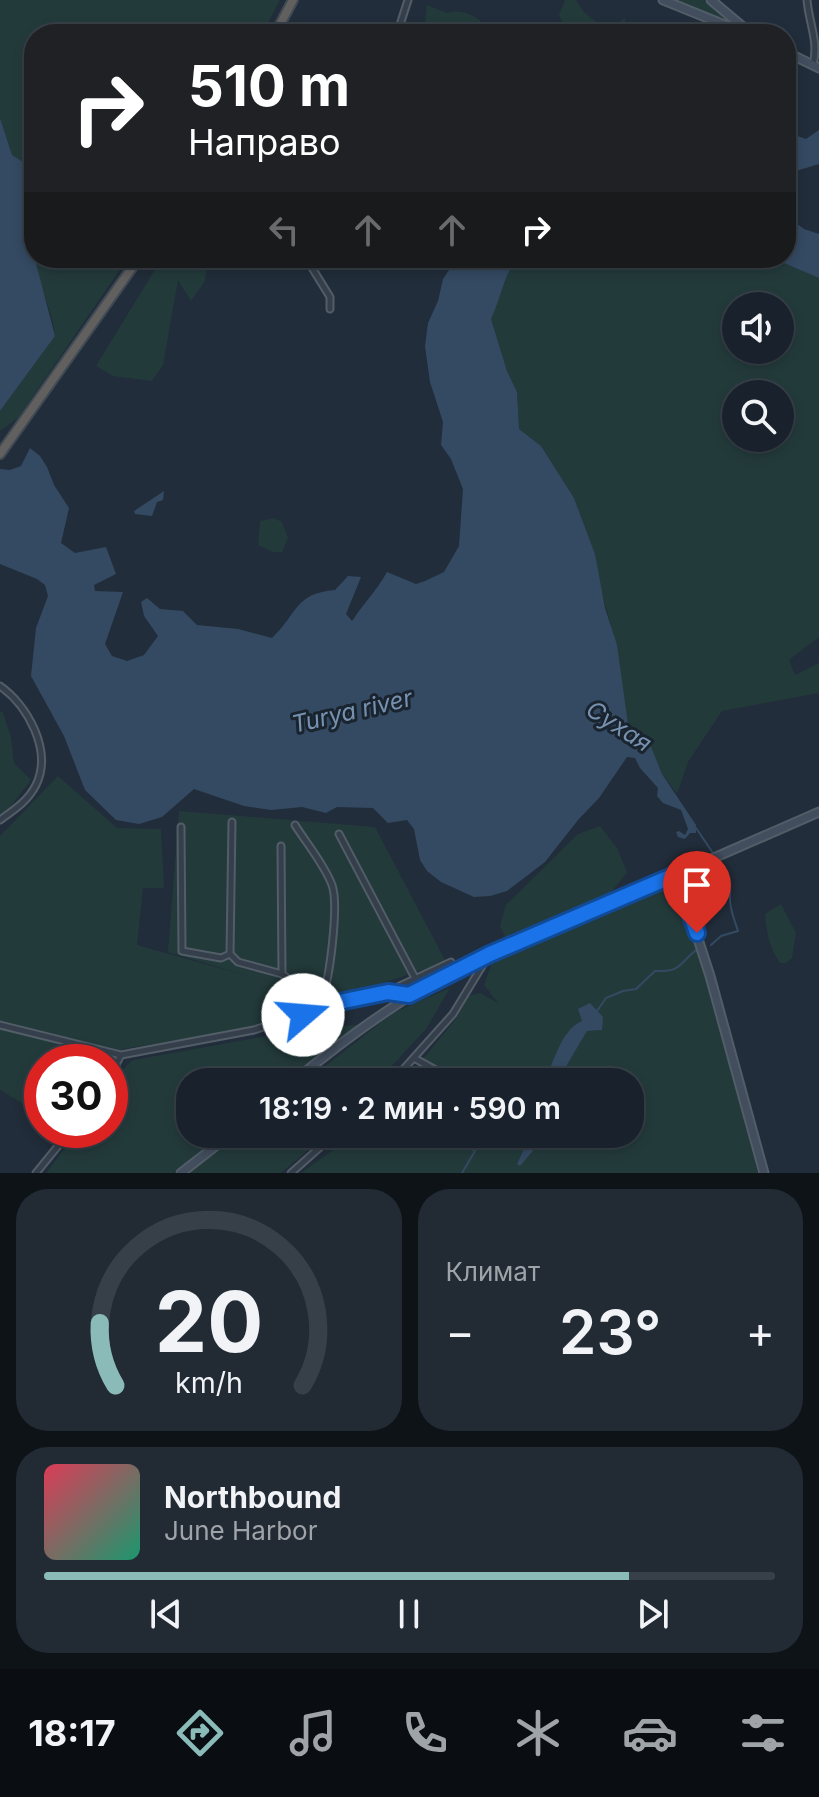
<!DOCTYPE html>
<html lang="ru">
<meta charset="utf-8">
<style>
:root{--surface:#19222c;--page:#222a34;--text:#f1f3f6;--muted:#9fa4a9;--line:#373f48;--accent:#8bbbb9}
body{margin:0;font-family:Inter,sans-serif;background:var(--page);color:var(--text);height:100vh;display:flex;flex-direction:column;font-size:30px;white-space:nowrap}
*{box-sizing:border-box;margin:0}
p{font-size:26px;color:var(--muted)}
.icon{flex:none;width:44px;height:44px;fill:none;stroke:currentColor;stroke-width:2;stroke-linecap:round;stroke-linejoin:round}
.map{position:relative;height:1173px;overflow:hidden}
.panel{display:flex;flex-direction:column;gap:16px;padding:16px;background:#0e1318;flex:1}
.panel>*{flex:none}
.hud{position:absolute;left:24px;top:24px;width:772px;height:244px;border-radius:32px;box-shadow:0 4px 12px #0003,0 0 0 2px var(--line);background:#202124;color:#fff;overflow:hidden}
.tools{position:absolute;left:722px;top:292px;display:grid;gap:16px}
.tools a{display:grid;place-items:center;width:72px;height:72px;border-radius:50%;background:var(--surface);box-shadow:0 4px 12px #0003,0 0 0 2px var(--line);font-size:40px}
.speed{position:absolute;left:24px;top:1044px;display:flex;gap:16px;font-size:40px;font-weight:700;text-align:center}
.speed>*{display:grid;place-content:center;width:104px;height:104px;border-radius:50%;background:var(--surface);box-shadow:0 4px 12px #0003,0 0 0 2px var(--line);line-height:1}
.speed .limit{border:12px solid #d22;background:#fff;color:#111}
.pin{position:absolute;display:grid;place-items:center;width:68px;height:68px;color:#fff;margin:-82px -34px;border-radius:50% 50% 50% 0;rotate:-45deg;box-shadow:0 0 8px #0007}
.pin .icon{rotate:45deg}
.me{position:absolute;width:88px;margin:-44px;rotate:72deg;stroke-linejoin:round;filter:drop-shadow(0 0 6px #0008)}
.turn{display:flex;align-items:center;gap:28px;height:168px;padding:0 32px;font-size:36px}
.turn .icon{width:104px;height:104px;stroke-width:2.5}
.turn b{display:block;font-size:56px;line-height:68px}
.lanes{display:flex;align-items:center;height:76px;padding:0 32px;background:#0003;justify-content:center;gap:40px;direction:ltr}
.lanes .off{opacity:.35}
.big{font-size:60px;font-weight:600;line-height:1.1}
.panel .card{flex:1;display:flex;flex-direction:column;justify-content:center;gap:12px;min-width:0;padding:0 28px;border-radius:32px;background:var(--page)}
.panel .dial{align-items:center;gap:0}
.dial svg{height:208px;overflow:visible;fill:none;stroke:var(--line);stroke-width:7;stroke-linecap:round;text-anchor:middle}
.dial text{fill:var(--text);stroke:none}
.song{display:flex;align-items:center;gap:24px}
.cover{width:96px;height:96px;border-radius:12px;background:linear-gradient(135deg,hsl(350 70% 55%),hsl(160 70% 35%))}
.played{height:8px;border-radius:4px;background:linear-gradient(90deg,var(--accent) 80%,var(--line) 80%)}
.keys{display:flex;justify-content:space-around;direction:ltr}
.heat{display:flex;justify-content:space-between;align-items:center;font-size:44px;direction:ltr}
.panel .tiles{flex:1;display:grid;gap:16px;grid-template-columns:1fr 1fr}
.card:last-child{grid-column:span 2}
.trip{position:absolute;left:176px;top:1068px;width:468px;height:80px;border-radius:32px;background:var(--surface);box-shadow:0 4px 12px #0003,0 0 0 2px var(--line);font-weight:600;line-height:80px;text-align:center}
.tabs{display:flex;height:128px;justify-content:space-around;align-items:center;background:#0a0e12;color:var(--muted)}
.tabs .icon{width:56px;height:56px}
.tabs .selected{color:var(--accent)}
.tabs b{font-size:36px;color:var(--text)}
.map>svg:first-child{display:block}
.green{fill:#233a3b;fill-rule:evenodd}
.water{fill:#344a62}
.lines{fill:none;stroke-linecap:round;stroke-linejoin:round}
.stream{stroke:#344a62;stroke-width:2}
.minor-casing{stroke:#525d68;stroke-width:9}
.secondary-casing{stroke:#525d68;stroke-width:11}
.trunk-casing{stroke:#3f4a55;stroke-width:12}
.minor{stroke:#353f4b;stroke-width:5}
.secondary{stroke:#424e5e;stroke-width:7}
.trunk{stroke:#62605e;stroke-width:8}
.route-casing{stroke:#114b97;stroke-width:20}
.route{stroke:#1a73e8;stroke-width:14}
.labels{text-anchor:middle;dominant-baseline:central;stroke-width:6;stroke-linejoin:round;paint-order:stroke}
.water-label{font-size:24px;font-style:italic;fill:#7692b0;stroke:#1a242f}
</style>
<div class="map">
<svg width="819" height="1173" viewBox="0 0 819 1173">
<rect width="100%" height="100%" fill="#212d3a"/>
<path class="green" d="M0 0H280L262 34H34V258H128L18 418 0 431V411L55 336C53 313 42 292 36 270 28 239 31 207 33 176L12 155 0 118Z
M565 0H576L584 12 608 32 625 18 627 34H580L579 31 568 34 559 15Z
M671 0H704L741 29Z
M427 5 447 13C459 9 469 13 480 20L481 33 457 34 425 22Z
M162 258H208L205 281 191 301 178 280 163 365 152 381 113 376 96 366Z
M517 258H772L819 278V637L789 660 795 675 819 663V693L722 711 688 762 677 794 662 774 650 749 633 735 628 724 610 622 598 579 595 554 574 498 541 446 519 429 517 392 507 371 491 319C501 298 503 277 517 258ZM736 306H780V350H736ZM736 394H780V438H736Z
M274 518 282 522 288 538 282 552H273L258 545 260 521Z
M2 710 11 737 14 763 31 780 11 806 0 815V713Z
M58 776 117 828 161 829 164 888H143L137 945 268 982 168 952 179 811 375 827 446 962 332 1000 319 997 301 1013 247 1029 122 1049 110 1068V1062H42V1115L0 1090V836Z
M600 826 617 848 627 873C618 881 612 895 602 901 573 918 537 927 506 938L500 926 506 905 578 834Z
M661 886H670L677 890 698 947 758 1173H301L347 1140 356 1142 362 1134H531L523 1150 537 1146 541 1134H630V1082H557L587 1031 602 1030 583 1021 568 1032 543 1082 527 1075 520 1082H404L455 1020 469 996 480 993 498 1003 484 985 493 960Z
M781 904 796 933 792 958 786 963H780C769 947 767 934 765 914Z
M450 988 426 1029 377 1082H305L393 1013Z
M357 1025 286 1082H190V1134H221L173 1173H46L79 1130H110C110 1104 111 1076 133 1060L317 1027Z
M239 1134H327L281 1173H189Z"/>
<path class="water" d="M0 118 12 155 29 166 34 176 32 248 55 336 0 411Z
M819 130V164L786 174V132L806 139Z
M786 216 804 229 819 234V278L772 258H786Z
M457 258H517C503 277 501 298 491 319L507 371 517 392 519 429 541 446 574 498 595 554 605 608 617 645 628 724 633 735 649 742 662 774 696 825V833H690L685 839 678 837 676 832 679 831 685 835 688 829 681 810 663 803 657 796 658 788 640 768 635 758 627 757 599 798 578 820 545 862 507 891 490 896 474 897 441 882 427 871 420 860 414 829 407 820 388 823 373 808 337 807 326 813 302 807 271 810 244 806 194 789 162 817 139 824 116 820 85 790 64 736 31 676 36 628 48 596 45 585 37 579 0 564V469L10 470 21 466 30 448 40 456 47 467 54 485 69 508 61 543 75 553 106 547 116 574 94 585 95 591 123 592 105 644 112 656 127 661 144 655 158 636 144 616 141 602 147 598 160 609 183 611 197 625 238 629 272 638C298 613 295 593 335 590L348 576 361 577 346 614 352 621C364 603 377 590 387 572L416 584 425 581 444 572 459 546 463 489 451 459 441 445 443 422 430 382 425 346 428 323 438 301 443 279Z
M164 491 163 500 157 502 152 516 135 514 134 511Z
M590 1003 603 1017 602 1030 587 1031 557 1082H543C555 1063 560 1030 582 1021L578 1009Z
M531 1134H541L537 1146 520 1166 517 1164Z"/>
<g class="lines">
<path class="stream" d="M696 828 713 853
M711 945 721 936 738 931C735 921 730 911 730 899 730 879 733 879 718 863
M597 1011 606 998 623 991 636 989 655 971C681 972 678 965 696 950
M462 1173 485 1134"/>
<g class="minor-casing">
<path id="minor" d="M807 0C809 24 819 41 813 65
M397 34 408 0
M306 258 330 297V309
M0 686C27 705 53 750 36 785 28 801 14 810 0 820
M232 822 230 954 238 962 282 974 295 984 323 994
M295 825C307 844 324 864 332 885 339 904 330 978 322 998L327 1007
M181 827 182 951 221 958 230 954
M339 834 415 978
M281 846 282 974
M389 991 451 962
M0 1025 121 1055 254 1030 344 1001 388 992 409 995
M414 1058 457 1082
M110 1076 121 1055
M392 1082 453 1014 487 958
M453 1134 473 1146
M36 1173 71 1130
M291 1173 335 1134"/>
</g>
<g class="secondary-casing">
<path id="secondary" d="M663 0 747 34
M711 0 749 32
M786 52 819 68
M677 874 710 976 764 1173
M293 1082C342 1041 392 1004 448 974L819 812
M181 1173 231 1134"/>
</g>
<g class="trunk-casing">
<path id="trunk" d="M275 34 293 0
M0 454 139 258"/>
</g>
<use href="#minor" class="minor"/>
<use href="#secondary" class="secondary"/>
<use href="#trunk" class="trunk"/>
</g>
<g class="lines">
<g class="route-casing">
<path id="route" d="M303 1015 344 1001 388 992 409 995 490 954 677 874 697 933"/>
</g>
<use href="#route" class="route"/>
</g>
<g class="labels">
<g class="water-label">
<text transform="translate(352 711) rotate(-13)">Turya river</text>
<text transform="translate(619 726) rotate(33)">Сухая</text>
</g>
</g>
</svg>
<div class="tools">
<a><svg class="icon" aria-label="sound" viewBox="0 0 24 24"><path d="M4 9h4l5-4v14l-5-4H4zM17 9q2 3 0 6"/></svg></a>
<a><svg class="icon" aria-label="search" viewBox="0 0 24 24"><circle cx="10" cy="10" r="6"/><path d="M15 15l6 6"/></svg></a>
</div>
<div class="speed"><div class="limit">30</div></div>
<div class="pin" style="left:697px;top:933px;background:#d93025"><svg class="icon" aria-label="arrive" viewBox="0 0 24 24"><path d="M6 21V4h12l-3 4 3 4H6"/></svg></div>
<svg class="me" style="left:303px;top:1015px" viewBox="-20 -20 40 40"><circle r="19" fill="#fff"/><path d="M0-13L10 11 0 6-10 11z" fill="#1a73e8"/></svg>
<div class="trip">18:19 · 2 мин · 590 m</div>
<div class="hud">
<div class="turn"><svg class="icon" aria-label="right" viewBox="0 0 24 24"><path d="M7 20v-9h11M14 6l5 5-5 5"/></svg><div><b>510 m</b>Направо</div></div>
<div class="lanes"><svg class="icon off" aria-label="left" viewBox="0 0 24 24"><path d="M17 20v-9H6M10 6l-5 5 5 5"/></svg><svg class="icon off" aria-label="ahead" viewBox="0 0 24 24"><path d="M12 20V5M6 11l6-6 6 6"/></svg><svg class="icon off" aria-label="ahead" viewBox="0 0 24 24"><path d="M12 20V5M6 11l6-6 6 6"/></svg><svg class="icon" aria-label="right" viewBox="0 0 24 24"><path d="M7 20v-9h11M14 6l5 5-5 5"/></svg></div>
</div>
</div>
<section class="panel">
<div class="tiles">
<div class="card dial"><svg viewBox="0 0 100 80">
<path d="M14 69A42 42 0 1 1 86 69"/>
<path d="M14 69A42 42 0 0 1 8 45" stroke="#8bbbb9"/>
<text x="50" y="56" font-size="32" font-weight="700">20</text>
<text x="50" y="72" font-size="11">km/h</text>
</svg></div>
<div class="card"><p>Климат</p>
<div class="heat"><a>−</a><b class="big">23°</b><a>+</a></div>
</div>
<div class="card">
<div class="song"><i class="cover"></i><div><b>Northbound</b><p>June Harbor</p></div></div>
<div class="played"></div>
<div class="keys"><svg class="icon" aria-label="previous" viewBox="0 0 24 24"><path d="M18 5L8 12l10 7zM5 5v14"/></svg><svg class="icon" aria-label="pause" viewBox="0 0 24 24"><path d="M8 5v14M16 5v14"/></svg><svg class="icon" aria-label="next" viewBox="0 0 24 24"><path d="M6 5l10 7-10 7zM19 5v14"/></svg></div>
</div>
</div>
</section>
<nav class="tabs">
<b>18:17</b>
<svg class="icon selected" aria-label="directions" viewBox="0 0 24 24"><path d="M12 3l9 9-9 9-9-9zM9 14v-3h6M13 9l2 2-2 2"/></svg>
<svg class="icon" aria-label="music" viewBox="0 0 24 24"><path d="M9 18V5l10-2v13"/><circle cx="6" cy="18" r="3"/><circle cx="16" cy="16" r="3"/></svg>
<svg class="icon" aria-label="phone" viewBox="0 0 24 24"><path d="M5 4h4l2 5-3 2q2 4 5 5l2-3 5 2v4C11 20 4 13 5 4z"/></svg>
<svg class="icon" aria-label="climate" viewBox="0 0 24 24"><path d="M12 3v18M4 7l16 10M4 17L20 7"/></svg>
<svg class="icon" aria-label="car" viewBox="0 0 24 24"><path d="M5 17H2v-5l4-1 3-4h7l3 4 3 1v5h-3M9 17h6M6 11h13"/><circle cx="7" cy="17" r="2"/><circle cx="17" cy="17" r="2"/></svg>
<svg class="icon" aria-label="filters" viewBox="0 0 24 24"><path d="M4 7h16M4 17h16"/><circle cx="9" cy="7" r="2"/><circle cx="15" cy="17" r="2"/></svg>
</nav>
